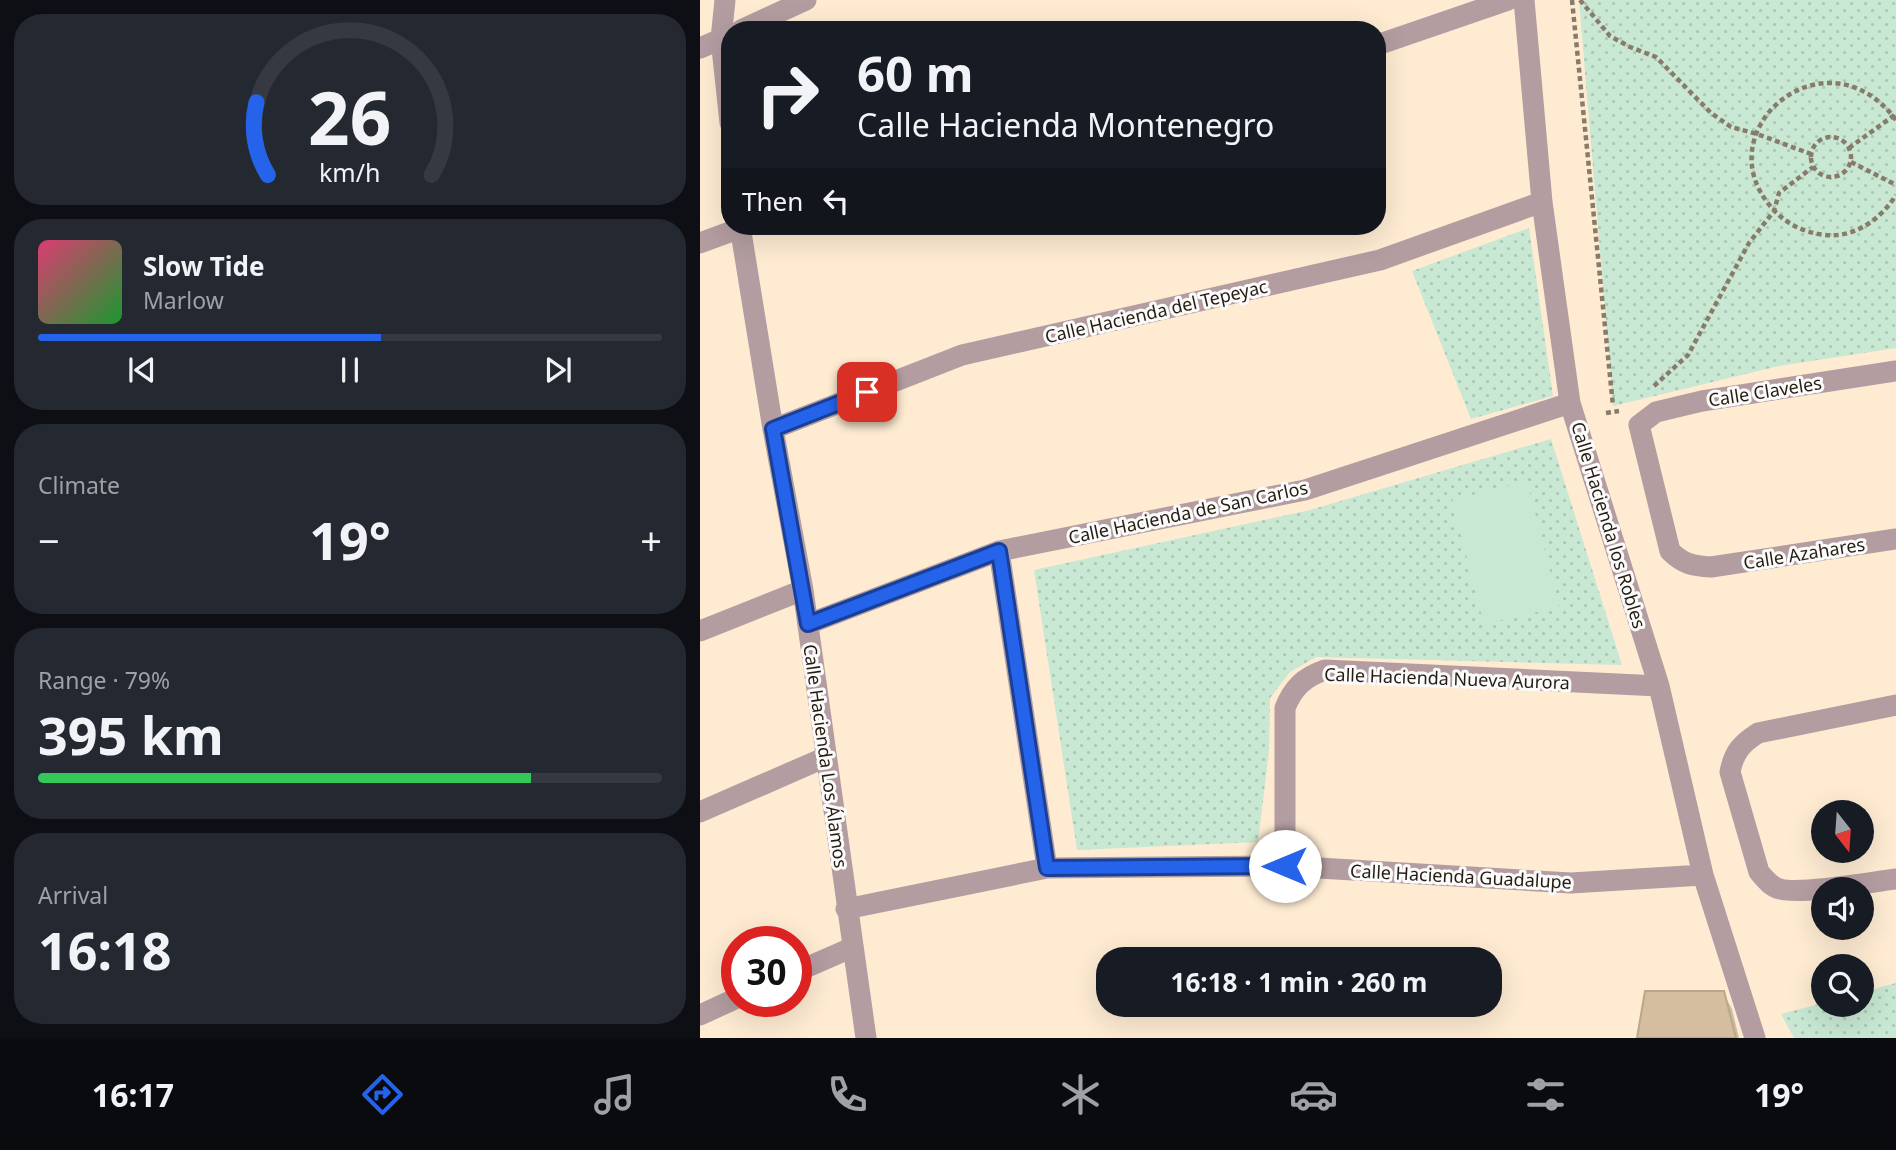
<!DOCTYPE html>
<meta charset="utf-8">
<style>
:root{--surface:#171b24;--page:#242831;--text:#f1f3f6;--muted:#9ea1a6;--line:#363941;--accent:#2563eb}
body{margin:0;font-family:"Noto Sans",sans-serif;background:var(--page);color:var(--text);height:100vh;display:flex;flex-direction:column;font-size:26px;white-space:nowrap}
*{box-sizing:border-box;margin:0}
p{font-size:23px;color:var(--muted)}
.icon{flex:none;width:38px;height:38px;fill:none;stroke:currentColor;stroke-width:2;stroke-linecap:round;stroke-linejoin:round}
.map{position:relative;flex:1;overflow:hidden}
.panel{display:flex;flex-direction:column;gap:14px;padding:14px;background:#0d0f14;width:700px}
.panel>*{flex:none}
.top-card{position:absolute;left:21px;top:21px;width:665px;height:214px;border-radius:28px;box-shadow:0 7px 28px #0002;background:#171b24;color:var(--text);overflow:hidden}
.needle{width:46px;rotate:163deg}
.controls{position:absolute;left:1111px;top:800px;display:grid;gap:14px}
.controls a{display:grid;place-items:center;width:63px;height:63px;border-radius:50%;background:var(--surface);box-shadow:0 7px 28px #0002;font-size:35px}
.speed{position:absolute;left:21px;top:926px;display:flex;gap:14px;font-size:35px;font-weight:700;text-align:center}
.speed>*{display:grid;place-content:center;width:91px;height:91px;border-radius:50%;background:var(--surface);box-shadow:0 7px 28px #0002;line-height:1}
.speed .limit{border:10px solid #d22;background:#fff;color:#111}
.pin{position:absolute;display:grid;place-items:center;width:60px;height:60px;color:#fff;margin:-30px;border-radius:14px;box-shadow:0 4px 10px #0006}
.me{position:absolute;width:77px;margin:-38px;rotate:270deg;stroke-linejoin:round;filter:drop-shadow(0 0 5px #0008)}
.turn{display:flex;align-items:center;gap:24px;height:147px;padding:0 21px;font-size:32px}
.turn .icon{width:91px;height:91px;stroke-width:2.5}
.turn b{display:block;font-size:49px;line-height:60px}
.then{display:flex;align-items:center;height:66px;padding:0 21px;background:#0003;gap:14px;font-size:26px}
.big{font-size:52px;font-weight:700;line-height:1.1}
.panel .tile{flex:1;display:flex;flex-direction:column;justify-content:center;gap:10px;min-width:0;padding:0 24px;border-radius:28px;background:var(--page)}
.panel .dial{align-items:center;gap:0}
.dial svg{height:182px;overflow:visible;fill:none;stroke:var(--line);stroke-width:7;stroke-linecap:round;text-anchor:middle}
.dial text{fill:var(--text);stroke:none}
.song{display:flex;align-items:center;gap:21px}
.cover{width:84px;height:84px;border-radius:10px;background:linear-gradient(135deg,hsl(340 70% 55%),hsl(130 70% 35%))}
.played{height:7px;border-radius:4px;background:linear-gradient(90deg,var(--accent) 55%,var(--line) 55%)}
.keys{display:flex;justify-content:space-around;direction:ltr}
.heat{display:flex;justify-content:space-between;align-items:center;font-size:38px;direction:ltr}
.charge{height:10px;border-radius:5px;background:linear-gradient(90deg,#34c759 79%,var(--line) 0)}
.trip{position:absolute;left:396px;top:947px;width:406px;height:70px;border-radius:28px;background:var(--surface);box-shadow:0 7px 28px #0002;font-weight:700;line-height:70px;text-align:center}
.tab-bar{display:flex;height:112px;justify-content:space-around;align-items:center;background:#090b0e;color:var(--muted)}
.tab-bar .icon{width:49px;height:49px}
.tab-bar .current{color:var(--accent)}
.tab-bar b{font-size:32px;color:var(--text)}
main{display:flex;flex:1;min-height:0}
.map>svg:first-child{display:block}
.grass{fill:url(#grass-dots)}
.pitch{fill:#c8e8d3}
.shadow{fill:#0003}
.building{fill:#d4be9f;stroke:#bca789;stroke-width:2}
.lines{fill:none;stroke-linecap:round;stroke-linejoin:round}
.path{stroke:#887b69;stroke-width:4.5;stroke-dasharray:5 3.5;stroke-linecap:butt}
.street{stroke:#b39da1;stroke-width:21}
.route-casing{stroke:#184099;stroke-width:18}
.route{stroke:#2563eb;stroke-width:12}
.labels{text-anchor:middle;dominant-baseline:central;stroke-width:6;stroke-linejoin:round;paint-order:stroke}
.street-label{font-size:18px;fill:#251d11;stroke:#fbfbfb}
</style>
<main>
<section class="panel">
<div class="tile dial"><svg viewBox="0 0 100 80">
<path d="M14 69A42 42 0 1 1 86 69"/>
<path d="M14 69A42 42 0 0 1 9 37" stroke="#2563eb"/>
<text x="50" y="56" font-size="32" font-weight="700">26</text>
<text x="50" y="72" font-size="11">km/h</text>
</svg></div>
<div class="tile">
<div class="song"><i class="cover"></i><div><b>Slow Tide</b><p>Marlow</p></div></div>
<div class="played"></div>
<div class="keys"><svg class="icon" aria-label="previous" viewBox="0 0 24 24"><path d="M18 5L8 12l10 7zM5 5v14"/></svg><svg class="icon" aria-label="pause" viewBox="0 0 24 24"><path d="M8 5v14M16 5v14"/></svg><svg class="icon" aria-label="next" viewBox="0 0 24 24"><path d="M6 5l10 7-10 7zM19 5v14"/></svg></div>
</div>
<div class="tile"><p>Climate</p>
<div class="heat"><a>−</a><b class="big">19°</b><a>+</a></div>
</div>
<div class="tile"><p>Range · 79%</p><b class="big">395 km</b><div class="charge"></div></div>
<div class="tile"><p>Arrival</p><b class="big">16:18</b></div>
</section>
<div class="map">
<svg width="1196" height="1038" viewBox="0 0 1196 1038">
<defs>
<pattern id="grass-dots" width="8" height="8" patternUnits="userSpaceOnUse" patternTransform="scale(1.75)"><rect width="8" height="8" fill="#c8e8d3"/><path d="M2 2h.1M6 6h.1" fill="none" stroke="#acc7b4" stroke-width="1.8" stroke-linecap="round"/></pattern>
</defs>
<rect width="100%" height="100%" fill="#feebd2"/>
<path class="grass" d="M879 0H1196V348L1079 366 913 406Z
M829 228 853 396 771 419 712 271Z
M851 439 922 665 616 657 590 672 570 698 569 751 558 842 377 850 334 570 610 510Z
M1196 983V1038H1094L1081 1014 1123 1003 1124 1004H1162V992Z"/>
<path class="pitch" d="M827 481 859 607 784 624 752 500Z"/>
<path class="shadow" d="M1023 993 1032 1009 1039 1038H939Z"/>
<path class="building" d="M945 991H1024L1036 1038H937Z"/>
<g class="lines">
<path class="path" d="M872 0 913 406
M880 0 910 36 930 47 956 57 1011 113 1031 127 1057 134 1111 154
M1196 120C1128 29 1009 125 1067 202 1082 222 1101 232 1125 235 1155 238 1181 219 1196 195
M1111 157a20 20 0 1 1 40 0a20 20 0 1 1-40 0Z
M1149 148 1196 114
M1151 162 1196 185
M954 386 988 355 1049 243 1074 211 1079 193 1113 167
M906 413 919 411"/>
<path class="street" d="M25 0 21 39 30 123
M824 0 842 202 870 403 959 686 1003 875 1055 1038
M41 30 106 0
M677 45 808 0
M0 48 30 35
M40 226 73 429 103 590 166 1038
M0 243 46 226
M1196 371 1002 401 956 412 939 425 970 551C983 564 993 566 1011 567L1196 539
M73 429 262 355 680 260 842 202
M299 551 347 868
M108 624 299 551 605 490 870 403
M0 631 103 590
M1196 705 1058 733C1041 744 1034 752 1030 772L1059 872C1065 879 1071 887 1080 889 1101 895 1171 882 1196 879
M0 812 126 757
M585 866V708C593 688 604 677 625 670L959 686
M146 909 347 868 585 866 871 883 1003 875
M96 972 151 948
M0 1015 37 998"/>
</g>
<g class="lines">
<g class="route-casing">
<path id="route" d="M167 392 73 429 108 624 299 551 347 868 585 866"/>
</g>
<use href="#route" class="route"/>
</g>
<g class="labels">
<g class="street-label">
<text transform="translate(456 311) rotate(-13)">Calle Hacienda del Tepeyac</text>
<text transform="translate(1065 391) rotate(-9)">Calle Claveles</text>
<text transform="translate(488 512) rotate(-12)">Calle Hacienda de San Carlos</text>
<text transform="translate(909 525) rotate(73)">Calle Hacienda los Robles</text>
<text transform="translate(1104 553) rotate(-9)">Calle Azahares</text>
<text transform="translate(747 678) rotate(2)">Calle Hacienda Nueva Aurora</text>
<text transform="translate(126 756) rotate(82)">Calle Hacienda Los Álamos</text>
<text transform="translate(761 876) rotate(3)">Calle Hacienda Guadalupe</text>
</g>
</g>
</svg>
<div class="controls">
<a><svg class="needle" viewBox="-14 -14 28 28"><path d="M0-13l5 13h-10z" fill="#e53935"/><path d="M0 13l5-13h-10z" fill="#9ea1a6"/></svg></a>
<a><svg class="icon" aria-label="sound" viewBox="0 0 24 24"><path d="M4 9h4l5-4v14l-5-4H4zM17 9q2 3 0 6"/></svg></a>
<a><svg class="icon" aria-label="search" viewBox="0 0 24 24"><circle cx="10" cy="10" r="6"/><path d="M15 15l6 6"/></svg></a>
</div>
<div class="speed"><div class="limit">30</div></div>
<div class="pin" style="left:167px;top:392px;background:#d93025"><svg class="icon" aria-label="arrive" viewBox="0 0 24 24"><path d="M6 21V4h12l-3 4 3 4H6"/></svg></div>
<svg class="me" style="left:585px;top:866px" viewBox="-20 -20 40 40"><circle r="19" fill="#fff"/><path d="M0-13L10 11 0 6-10 11z" fill="#2563eb"/></svg>
<div class="trip">16:18 · 1 min · 260 m</div>
<div class="top-card">
<div class="turn"><svg class="icon" aria-label="right" viewBox="0 0 24 24"><path d="M7 20v-9h11M14 6l5 5-5 5"/></svg><div><b>60 m</b>Calle Hacienda Montenegro</div></div>
<div class="then">Then<svg class="icon" aria-label="left" viewBox="0 0 24 24"><path d="M17 20v-9H6M10 6l-5 5 5 5"/></svg></div>
</div>
</div>
</main>
<nav class="tab-bar">
<b>16:17</b>
<svg class="icon current" aria-label="directions" viewBox="0 0 24 24"><path d="M12 3l9 9-9 9-9-9zM9 14v-3h6M13 9l2 2-2 2"/></svg>
<svg class="icon" aria-label="music" viewBox="0 0 24 24"><path d="M9 18V5l10-2v13"/><circle cx="6" cy="18" r="3"/><circle cx="16" cy="16" r="3"/></svg>
<svg class="icon" aria-label="phone" viewBox="0 0 24 24"><path d="M5 4h4l2 5-3 2q2 4 5 5l2-3 5 2v4C11 20 4 13 5 4z"/></svg>
<svg class="icon" aria-label="climate" viewBox="0 0 24 24"><path d="M12 3v18M4 7l16 10M4 17L20 7"/></svg>
<svg class="icon" aria-label="car" viewBox="0 0 24 24"><path d="M5 17H2v-5l4-1 3-4h7l3 4 3 1v5h-3M9 17h6M6 11h13"/><circle cx="7" cy="17" r="2"/><circle cx="17" cy="17" r="2"/></svg>
<svg class="icon" aria-label="filters" viewBox="0 0 24 24"><path d="M4 7h16M4 17h16"/><circle cx="9" cy="7" r="2"/><circle cx="15" cy="17" r="2"/></svg>
<b>19°</b>
</nav>
